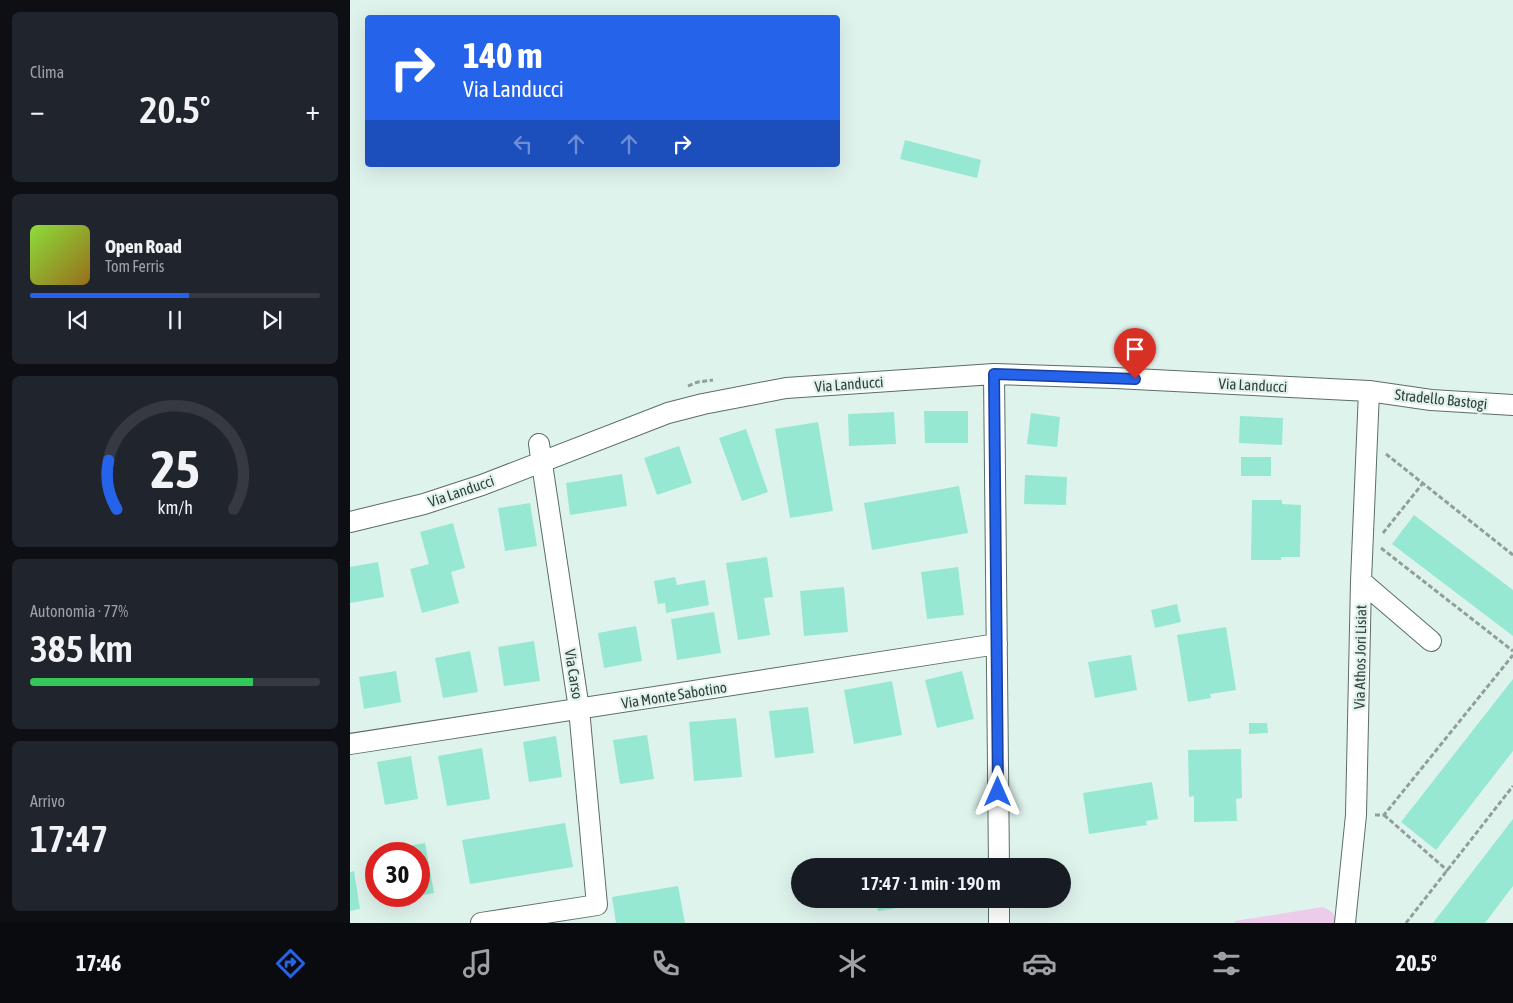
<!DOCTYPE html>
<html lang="it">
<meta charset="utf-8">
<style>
:root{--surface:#171b24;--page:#20242c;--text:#f1f3f6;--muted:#9ea1a6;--line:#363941;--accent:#2563eb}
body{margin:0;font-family:"Asap Condensed",sans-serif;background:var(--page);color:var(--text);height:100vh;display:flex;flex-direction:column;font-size:19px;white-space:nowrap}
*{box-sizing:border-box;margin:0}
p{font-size:16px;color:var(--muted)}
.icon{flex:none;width:28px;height:28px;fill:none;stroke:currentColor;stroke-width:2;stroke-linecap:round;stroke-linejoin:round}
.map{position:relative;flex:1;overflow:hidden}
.details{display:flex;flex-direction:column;gap:12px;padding:12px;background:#0d0f14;width:350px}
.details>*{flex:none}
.hud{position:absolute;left:15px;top:15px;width:475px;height:152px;border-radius:5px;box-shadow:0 5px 20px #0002;background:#2563eb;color:#fff;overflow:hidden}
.speed{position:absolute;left:15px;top:842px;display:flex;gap:10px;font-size:25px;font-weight:700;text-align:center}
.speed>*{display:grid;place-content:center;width:65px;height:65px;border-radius:50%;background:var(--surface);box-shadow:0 5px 20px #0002;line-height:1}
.speed .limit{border:8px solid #d22;background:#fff;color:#111}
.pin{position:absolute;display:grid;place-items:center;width:42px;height:42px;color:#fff;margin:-51px -21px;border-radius:50% 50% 50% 0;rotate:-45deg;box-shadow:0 0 5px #0007}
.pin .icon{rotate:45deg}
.me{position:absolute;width:55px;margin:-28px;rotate:0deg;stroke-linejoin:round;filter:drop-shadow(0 0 4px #0008)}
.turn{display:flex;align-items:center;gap:18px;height:105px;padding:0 15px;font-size:22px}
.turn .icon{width:65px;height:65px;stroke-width:2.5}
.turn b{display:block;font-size:35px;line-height:42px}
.lanes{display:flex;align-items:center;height:48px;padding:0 15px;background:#0003;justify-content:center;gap:25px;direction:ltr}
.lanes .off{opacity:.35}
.big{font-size:38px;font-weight:600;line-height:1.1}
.details .card{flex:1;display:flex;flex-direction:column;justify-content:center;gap:8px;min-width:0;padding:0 18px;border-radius:8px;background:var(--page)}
.details .dial{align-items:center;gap:0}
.dial svg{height:130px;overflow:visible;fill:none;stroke:var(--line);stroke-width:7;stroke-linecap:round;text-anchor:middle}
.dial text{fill:var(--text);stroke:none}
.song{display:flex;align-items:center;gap:15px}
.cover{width:60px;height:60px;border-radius:8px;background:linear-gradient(135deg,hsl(90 70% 55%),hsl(40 70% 35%))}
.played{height:5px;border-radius:2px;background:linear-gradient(90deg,var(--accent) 55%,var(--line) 55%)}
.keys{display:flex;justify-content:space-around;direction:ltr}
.heat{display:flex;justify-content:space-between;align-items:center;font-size:28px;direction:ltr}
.charge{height:8px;border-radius:4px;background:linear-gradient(90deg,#34c759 77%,var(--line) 0)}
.trip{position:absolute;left:441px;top:858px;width:280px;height:50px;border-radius:25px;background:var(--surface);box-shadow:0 5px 20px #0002;font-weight:600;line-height:50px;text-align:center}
.dock{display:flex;height:80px;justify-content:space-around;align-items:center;background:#090b0e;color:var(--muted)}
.dock .icon{width:35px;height:35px}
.dock .current{color:var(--accent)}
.dock b{font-size:22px;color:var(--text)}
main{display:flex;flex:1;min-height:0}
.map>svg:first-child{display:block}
.green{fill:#edcbeb}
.building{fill:#96e8d3}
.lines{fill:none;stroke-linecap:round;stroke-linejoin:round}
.minor-casing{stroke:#5b6d68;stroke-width:22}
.path{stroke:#919f9b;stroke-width:3;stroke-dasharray:5 2.5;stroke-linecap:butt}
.minor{stroke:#fff;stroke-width:20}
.route-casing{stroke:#184099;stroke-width:12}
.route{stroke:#2563eb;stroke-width:9}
.labels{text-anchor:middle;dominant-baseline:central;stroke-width:4.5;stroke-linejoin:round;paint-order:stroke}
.street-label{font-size:15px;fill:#363e3b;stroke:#dff3ed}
</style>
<main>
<section class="details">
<div class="card"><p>Clima</p>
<div class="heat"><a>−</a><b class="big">20.5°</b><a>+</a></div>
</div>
<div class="card">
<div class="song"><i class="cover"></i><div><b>Open Road</b><p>Tom Ferris</p></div></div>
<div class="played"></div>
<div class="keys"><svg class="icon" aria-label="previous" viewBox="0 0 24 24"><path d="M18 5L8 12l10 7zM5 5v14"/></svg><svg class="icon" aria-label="pause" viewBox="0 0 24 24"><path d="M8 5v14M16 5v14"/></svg><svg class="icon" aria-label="next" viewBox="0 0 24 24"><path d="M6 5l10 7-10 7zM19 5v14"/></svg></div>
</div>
<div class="card dial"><svg viewBox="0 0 100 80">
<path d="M14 69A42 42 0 1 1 86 69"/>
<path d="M14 69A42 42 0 0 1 9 39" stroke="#2563eb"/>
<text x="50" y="56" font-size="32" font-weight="700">25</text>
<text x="50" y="72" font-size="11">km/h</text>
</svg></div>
<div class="card"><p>Autonomia · 77%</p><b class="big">385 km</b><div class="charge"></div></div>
<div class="card"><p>Arrivo</p><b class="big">17:47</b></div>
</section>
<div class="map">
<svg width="1163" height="923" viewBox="0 0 1163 923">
<rect width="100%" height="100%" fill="#dff3ed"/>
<path class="green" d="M973 907 982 912 987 920V923H885V921Z"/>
<path class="building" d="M555 140 631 160 627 178 550 159Z
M574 411H618V443H575Z
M544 412 546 444 499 446 498 414Z
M681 413 710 417 707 447 677 444Z
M890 416 933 418 932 445 889 443Z
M468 422 483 511 440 518 425 429Z
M396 429 418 492 392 501 369 438Z
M329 446 342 483 307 495 294 458Z
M891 457H921V476H891Z
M272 474 277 506 220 515 216 483Z
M675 475 717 477 716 505 674 504Z
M609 486 618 533 522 550 514 503Z
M902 500H932V504L951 505 950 557H931V560H901Z
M180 503 187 546 155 551 148 508Z
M1064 515 1163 590V636L1042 544Z
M103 523 115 568 101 572 109 603 72 613 60 569 79 564 70 532Z
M417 557 423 597 414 598 420 635 388 640 376 563Z
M28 562 34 597 0 603V567Z
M608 567 614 615 577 619 571 572Z
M325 577 327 585 355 580 359 605 316 613 315 603 308 604 304 581Z
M494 587 498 632 454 636 450 591Z
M827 604 831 622 805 628 801 610Z
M364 612 371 653 327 660 321 619Z
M286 626 292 661 254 668 248 633Z
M876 627 886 690 860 694 861 698 838 702 827 635Z
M184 641 190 681 154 686 148 647Z
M120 651 128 692 93 698 85 658Z
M781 655 787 690 745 698 738 662Z
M46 671 51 702 14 709 9 677Z
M612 671 624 719 587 728 575 680Z
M1163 679V751L1086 850 1051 822Z
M542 681 552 735 504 744 494 690Z
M458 707 464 753 425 758 419 711Z
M386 718 392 777 344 781 339 722Z
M899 723H917L918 733 899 734Z
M297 735 304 779 270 784 263 740Z
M206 736 212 777 179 782 173 742Z
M132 748 140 799 97 806 88 756Z
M891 749 892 798 886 799 887 821 844 822V796L839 797 838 750Z
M61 756 68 799 35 805 27 762Z
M802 782 808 819 796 821 797 825 739 834 733 793Z
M1163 819V886L1135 923H1083Z
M215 823 223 867 120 884 112 840Z
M75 843 84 893 69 896V854H25V852Z
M4 871 10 909 0 911V872Z
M328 886 335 923H266L262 897Z
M32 896H60V897L33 902Z
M526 899H599V900L528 911Z"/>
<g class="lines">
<g class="minor-casing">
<path id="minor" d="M644 374 649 866
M0 522 74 504 132 485 318 413 353 404 436 388 644 374 765 378 1019 391 1081 400 1163 405
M1011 581 1081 641
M0 744 647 644
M649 899V923
M131 923 247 905 229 709 189 444
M995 923 1006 815 1011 581 1019 391"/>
</g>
<path class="path" d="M338 386 348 382 363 380
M1036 454 1163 555
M1033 533 1073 483
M1031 548 1163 651
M1025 815H1034L1163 655
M1034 815 1098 871
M1056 923 1163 786"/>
<use href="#minor" class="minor"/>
</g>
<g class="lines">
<g class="route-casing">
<path id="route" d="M648 792 644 374 785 379"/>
</g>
<use href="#route" class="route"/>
</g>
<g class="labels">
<g class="street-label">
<text transform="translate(499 384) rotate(-4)">Via Landucci</text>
<text transform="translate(903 385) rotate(3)">Via Landucci</text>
<text transform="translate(1091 399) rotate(6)">Stradello Bastogi</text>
<text transform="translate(111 491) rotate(-19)">Via Landucci</text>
<text transform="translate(1010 657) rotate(-89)">Via Athos Jori Lisiat</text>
<text transform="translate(224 674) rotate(81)">Via Carso</text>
<text transform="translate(324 695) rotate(-9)">Via Monte Sabotino</text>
</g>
</g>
</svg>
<div class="speed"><div class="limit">30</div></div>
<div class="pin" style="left:785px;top:379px;background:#d93025"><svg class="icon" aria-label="arrive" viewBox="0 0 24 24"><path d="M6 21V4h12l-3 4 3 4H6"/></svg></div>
<svg class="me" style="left:648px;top:792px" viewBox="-20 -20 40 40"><path d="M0-17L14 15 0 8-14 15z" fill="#2563eb" stroke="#fff" stroke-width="4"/></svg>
<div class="trip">17:47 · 1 min · 190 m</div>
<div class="hud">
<div class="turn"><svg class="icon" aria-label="right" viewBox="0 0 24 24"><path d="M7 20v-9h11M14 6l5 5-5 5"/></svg><div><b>140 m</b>Via Landucci</div></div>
<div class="lanes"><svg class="icon off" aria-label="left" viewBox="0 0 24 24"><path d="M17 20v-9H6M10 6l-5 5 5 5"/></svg><svg class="icon off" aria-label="ahead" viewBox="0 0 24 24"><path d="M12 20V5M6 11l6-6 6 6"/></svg><svg class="icon off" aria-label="ahead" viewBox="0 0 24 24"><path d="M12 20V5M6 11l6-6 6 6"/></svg><svg class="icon" aria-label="right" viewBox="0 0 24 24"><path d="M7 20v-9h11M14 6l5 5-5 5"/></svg></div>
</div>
</div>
</main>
<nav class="dock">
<b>17:46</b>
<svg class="icon current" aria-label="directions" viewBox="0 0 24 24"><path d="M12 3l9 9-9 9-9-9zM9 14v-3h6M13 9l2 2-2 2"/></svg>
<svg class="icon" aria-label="music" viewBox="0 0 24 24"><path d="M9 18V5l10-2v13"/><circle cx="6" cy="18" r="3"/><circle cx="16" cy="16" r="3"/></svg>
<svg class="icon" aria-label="phone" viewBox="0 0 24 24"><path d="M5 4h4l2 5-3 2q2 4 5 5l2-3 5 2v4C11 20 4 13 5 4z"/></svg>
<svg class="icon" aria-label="climate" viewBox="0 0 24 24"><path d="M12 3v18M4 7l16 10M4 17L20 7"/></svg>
<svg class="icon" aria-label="car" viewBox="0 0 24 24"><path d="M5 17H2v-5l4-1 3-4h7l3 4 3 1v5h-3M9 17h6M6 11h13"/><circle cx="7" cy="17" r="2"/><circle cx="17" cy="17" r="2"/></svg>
<svg class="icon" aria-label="filters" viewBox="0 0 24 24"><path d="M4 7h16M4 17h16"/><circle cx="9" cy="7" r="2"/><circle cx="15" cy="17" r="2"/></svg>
<b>20.5°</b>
</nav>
